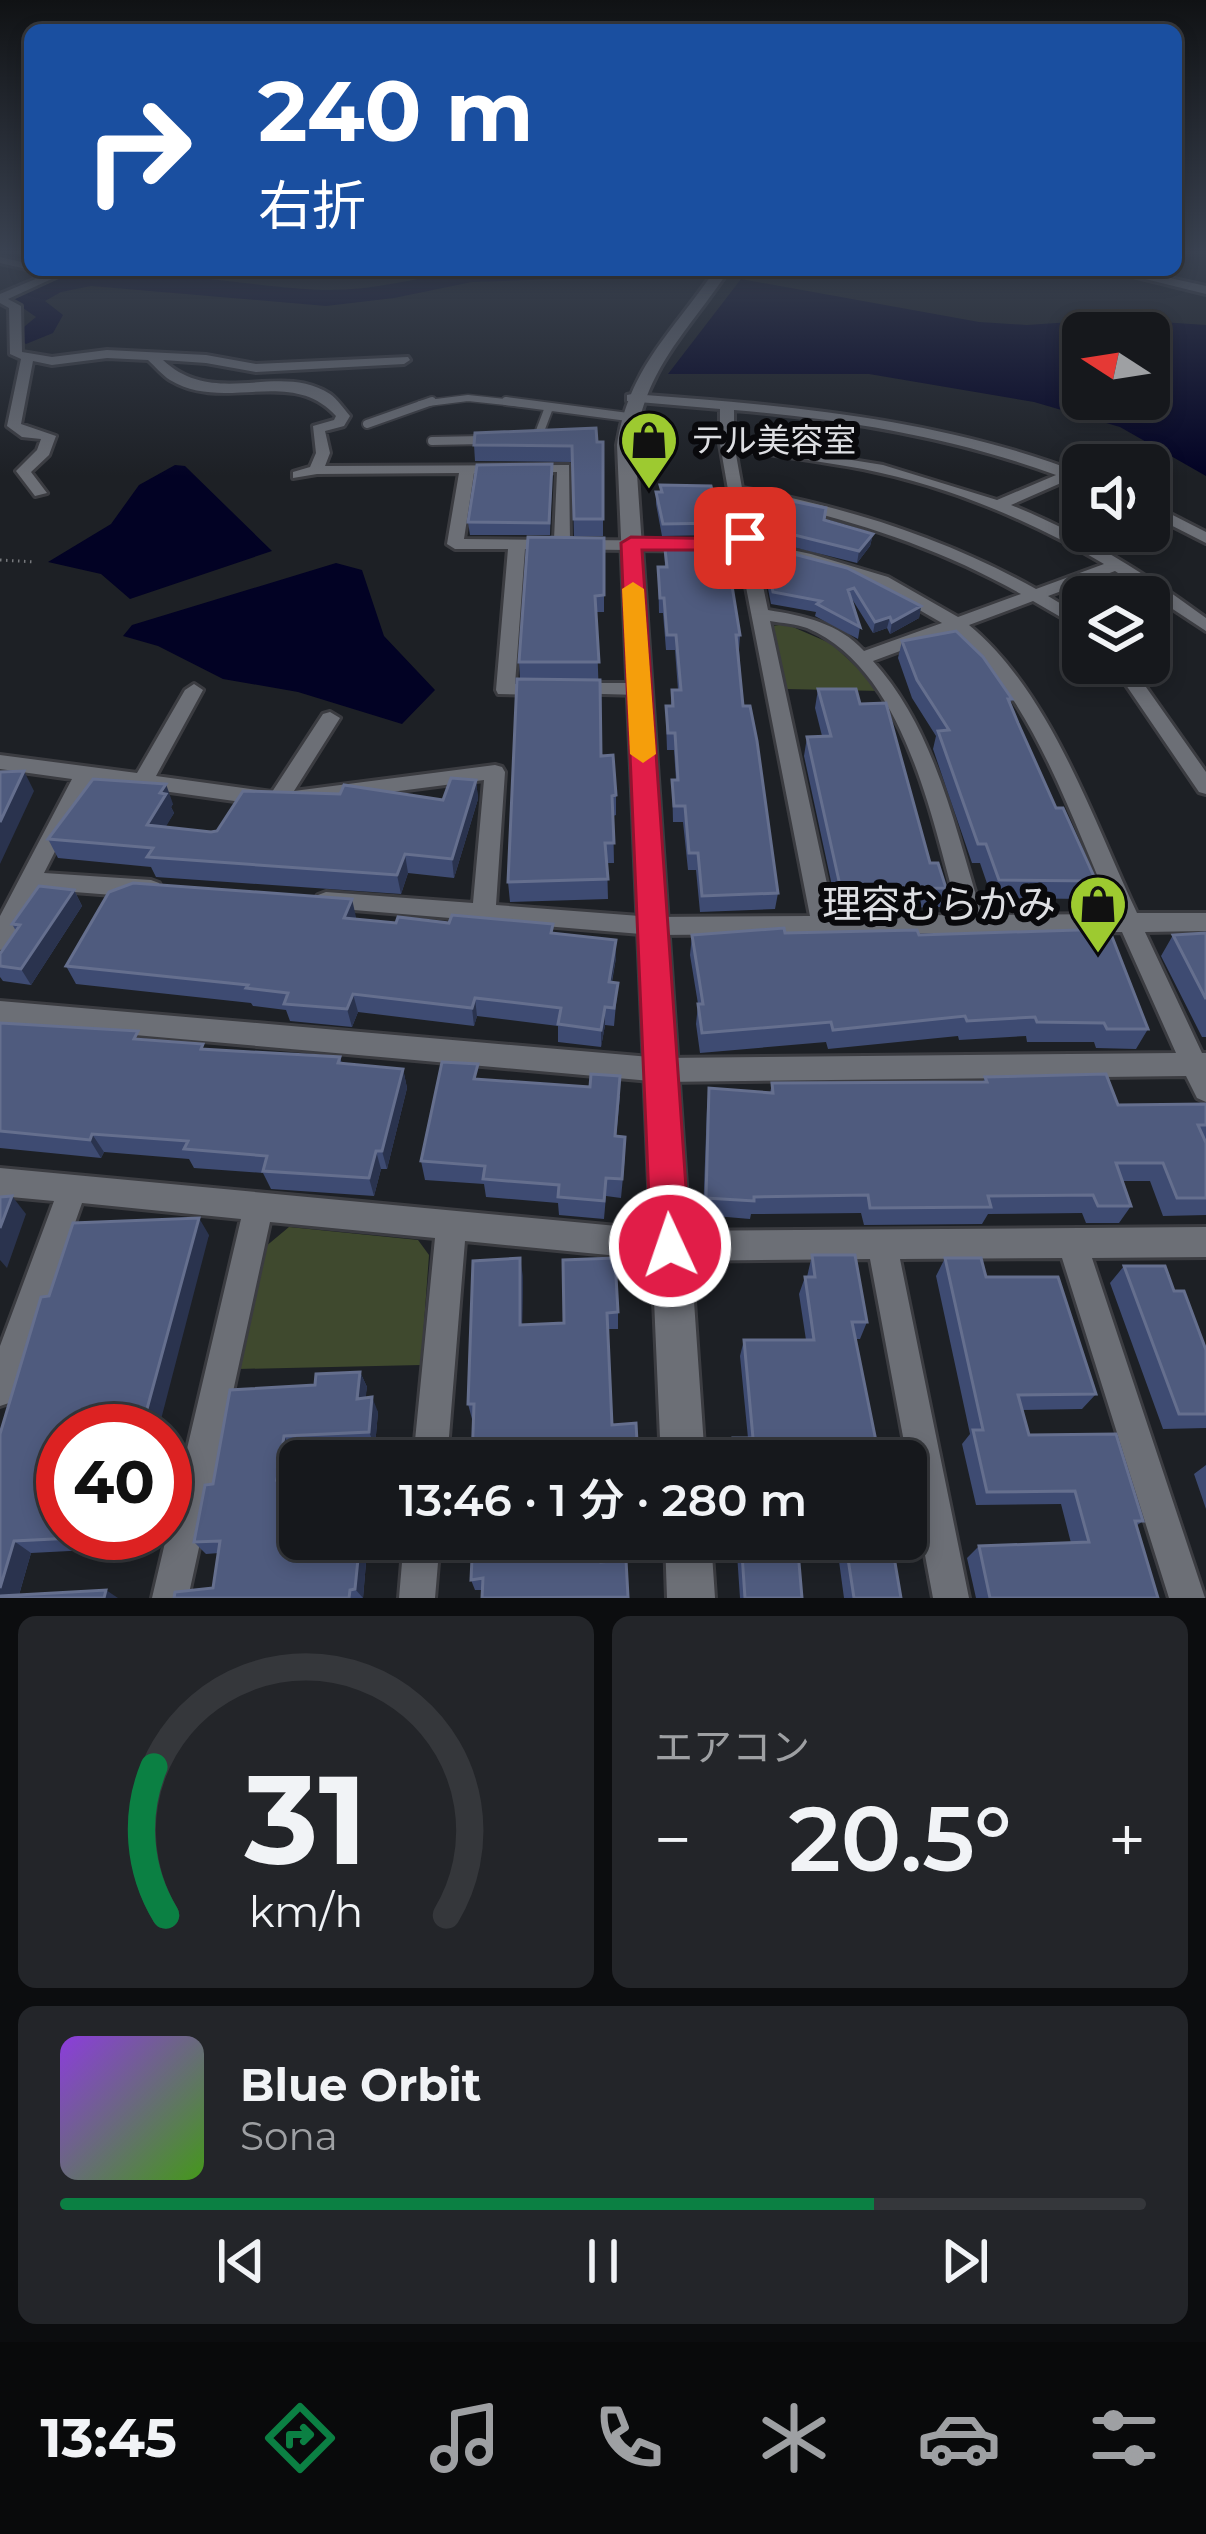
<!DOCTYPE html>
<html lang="ja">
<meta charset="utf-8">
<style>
:root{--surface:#16181c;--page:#232529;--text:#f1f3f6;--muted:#9ea0a3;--line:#35373b;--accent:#0b8043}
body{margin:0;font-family:Montserrat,"Noto Sans JP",sans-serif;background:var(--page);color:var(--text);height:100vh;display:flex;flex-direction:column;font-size:45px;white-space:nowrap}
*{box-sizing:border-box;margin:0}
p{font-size:39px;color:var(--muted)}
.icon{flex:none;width:66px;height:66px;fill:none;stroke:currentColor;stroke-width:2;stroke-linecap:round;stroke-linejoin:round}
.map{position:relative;height:1598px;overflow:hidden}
.side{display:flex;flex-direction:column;gap:18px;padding:18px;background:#0c0d0f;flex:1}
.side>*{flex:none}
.banner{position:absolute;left:24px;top:24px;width:1158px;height:252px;border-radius:18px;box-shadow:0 6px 18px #0003,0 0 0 3px var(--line);background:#1a4fa0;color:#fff;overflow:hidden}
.needle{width:78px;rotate:282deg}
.controls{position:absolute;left:1062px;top:312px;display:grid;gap:24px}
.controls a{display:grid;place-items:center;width:108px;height:108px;border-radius:18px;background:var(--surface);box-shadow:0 6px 18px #0003,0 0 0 3px var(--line);font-size:60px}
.speed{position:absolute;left:36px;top:1404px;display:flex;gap:24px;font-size:60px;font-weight:700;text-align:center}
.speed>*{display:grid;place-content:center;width:156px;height:156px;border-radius:50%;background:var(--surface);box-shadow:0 6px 18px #0003,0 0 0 3px var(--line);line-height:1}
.speed .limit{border:18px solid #d22;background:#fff;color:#111}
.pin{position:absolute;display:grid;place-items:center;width:102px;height:102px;color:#fff;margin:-51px;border-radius:24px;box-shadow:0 6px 18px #0006}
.me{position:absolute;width:132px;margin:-66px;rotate:357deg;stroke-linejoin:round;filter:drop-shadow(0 0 9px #0008)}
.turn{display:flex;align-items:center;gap:42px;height:252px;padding:0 36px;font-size:54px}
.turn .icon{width:156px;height:156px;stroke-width:2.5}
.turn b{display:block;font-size:84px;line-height:102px}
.big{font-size:90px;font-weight:600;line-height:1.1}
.side .card{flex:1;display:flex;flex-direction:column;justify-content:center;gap:18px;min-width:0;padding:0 42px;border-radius:18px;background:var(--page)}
.side .dial{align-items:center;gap:0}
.dial svg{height:312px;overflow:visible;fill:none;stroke:var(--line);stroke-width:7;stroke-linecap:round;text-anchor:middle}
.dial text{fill:var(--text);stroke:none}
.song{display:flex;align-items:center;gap:36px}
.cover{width:144px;height:144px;border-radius:18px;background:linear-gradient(135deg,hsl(270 70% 55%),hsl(100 70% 35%))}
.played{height:12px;border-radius:6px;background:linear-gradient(90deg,var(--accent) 75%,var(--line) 75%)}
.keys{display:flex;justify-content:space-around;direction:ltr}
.heat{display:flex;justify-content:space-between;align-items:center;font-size:66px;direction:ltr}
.side .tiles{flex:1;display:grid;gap:18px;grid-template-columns:1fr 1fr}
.card:last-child{grid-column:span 2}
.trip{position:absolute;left:279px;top:1440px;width:648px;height:120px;border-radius:18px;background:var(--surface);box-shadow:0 6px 18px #0003,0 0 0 3px var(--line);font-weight:600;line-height:120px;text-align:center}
.tabs{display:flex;height:192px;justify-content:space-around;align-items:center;background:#090a0b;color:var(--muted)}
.tabs .icon{width:84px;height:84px}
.tabs .current{color:var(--accent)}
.tabs b{font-size:54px;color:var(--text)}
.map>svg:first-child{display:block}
.green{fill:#3f492e}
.water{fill:#020224;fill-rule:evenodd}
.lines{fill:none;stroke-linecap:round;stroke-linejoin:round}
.river{fill:#020224;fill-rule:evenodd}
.service-far1-casing{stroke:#3b3c41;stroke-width:9}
.service-casing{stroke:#3b3c41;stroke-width:12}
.minor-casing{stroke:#3b3c41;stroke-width:6}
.tertiary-casing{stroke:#3b3c41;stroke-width:6}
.path{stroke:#77797d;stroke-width:3;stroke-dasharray:1.5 4.5;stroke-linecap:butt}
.service-far1{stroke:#6c6f76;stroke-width:6}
.service{stroke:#6c6f76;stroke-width:8}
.minor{fill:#6c6f76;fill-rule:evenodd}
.tertiary{fill:#6c6f76;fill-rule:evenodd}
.wall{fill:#3e4b72}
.shaded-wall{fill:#2a334e}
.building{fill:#4f5b7e;stroke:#656f8e;stroke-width:3}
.route{fill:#e11d48;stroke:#92132f;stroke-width:3}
.slow{fill:#f59e0b}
.labels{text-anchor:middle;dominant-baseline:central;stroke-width:12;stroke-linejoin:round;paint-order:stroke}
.far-poi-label{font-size:33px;fill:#dddee2;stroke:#09090c;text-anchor:start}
.poi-label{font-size:39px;fill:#dddee2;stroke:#09090c;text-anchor:end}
</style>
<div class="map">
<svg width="1206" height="1598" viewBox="0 0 1206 1598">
<rect width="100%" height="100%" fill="#1d2025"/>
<path class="green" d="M786 624 832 644 882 691 785 689 772 626Z
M289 1227 418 1240 429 1255 421 1365 237 1369 265 1247Z"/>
<path class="water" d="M741 279 979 322 1027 325 1116 319 1206 325V476L1120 427 1034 402 869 374H668ZM1083 333H1149V399H1083Z
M175 465 185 466 272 551 130 599 101 574 48 562 111 524 139 485Z
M336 563 362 570 384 636 435 690 402 724 298 692 223 679 158 646 123 636 132 625Z"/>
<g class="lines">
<path class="river" d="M461 270H627L615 277 472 282 394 298 326 306 91 286 61 292 45 301 63 315 53 333 26 344 13 336 36 317 13 301C63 247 250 289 323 290 369 291 416 279 461 270Z"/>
<g class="service-far1-casing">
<path id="service-far1" d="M420 404 468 398 525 404"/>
</g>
<g class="service-casing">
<path id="service" d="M506 401 628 417
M367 424 432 401
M532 439H537L548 410
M432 441 483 440"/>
</g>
<g class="minor-casing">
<path id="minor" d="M0 257 30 264 31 270 0 263Z
M57 270H71L8 299 21 306 22 352 52 357 107 350 206 355 256 364 408 357 410 360 404 364 256 372 206 363 163 360C215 409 279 361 330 394 337 399 344 409 350 416L344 426 325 431 330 453 325 466 569 465 570 540 737 541 720 444V409L627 401V395L632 394C784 405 940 418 1083 474V483L1070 479 1011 505C1081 533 1145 573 1206 618V631L1115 571 1048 596 1083 617V630L1033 601 969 625C1051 693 1092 818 1137 913H1206V931L1145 932 1202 1053H1206V1102L1197 1098 1186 1076 662 1082 0 1023V1001L662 1058 1176 1053 1122 932 653 935 318 907 314 901 318 895 326 892 473 903 484 780 298 804 289 799 278 807 91 781 44 873 151 880 159 883 162 889 159 895 151 898 36 889 8 948 0 950V916L72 779 0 769V755L137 773 185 690 194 684 203 690 156 776 272 792 323 714 330 712 340 718 294 791 495 765 502 767 505 772 496 905 653 917 810 916 739 551 525 549 515 684 544 683 553 689 544 695 498 694 496 690 508 549H455L447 544 459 473 317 474 293 478V472L310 467 316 453 313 426 334 420 336 416C291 366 224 413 170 380 162 375 155 366 148 360L107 358 52 365 33 361 21 424 56 436 49 455 31 472 47 493 35 496 16 471 37 450 41 439 22 437 7 426 21 359 10 354 9 308 0 303V294ZM734 410C844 419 952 437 1056 475L997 500 883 465 734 441ZM735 449C778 456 821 461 863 469 948 486 1030 520 1104 564L1036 589C943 537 846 507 742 488ZM557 472 554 540 464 539 474 473ZM744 497C842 516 934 545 1021 594L958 617 888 577 811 554 753 542ZM756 552 802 561 876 585 942 623 864 651C839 623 804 616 768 610ZM770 621C782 623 796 624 807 628 906 670 932 822 959 915L834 916ZM954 631C1034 698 1071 819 1114 914L982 915C955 828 935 729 873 661Z
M542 270H552V272L547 275Z
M1149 503 1206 532V543L1149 514Z
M1111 663H1129L1206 772V794L1199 792Z
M575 683H639L648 689 639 695 568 693 566 689Z
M0 1168 670 1231 1206 1227V1257L1092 1258 1205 1598H1169L1062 1258 900 1259 969 1598H933L870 1259 670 1261 465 1241 447 1461H413L435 1238 270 1222 188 1598H152L241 1219 82 1203 16 1390 12 1402 0 1406V1346L54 1201 0 1196Z
M404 1539H440L435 1598H399Z"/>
</g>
<g class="tertiary-casing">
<path id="tertiary" d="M715 270H729C688 332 645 367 635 445L705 1461H661L617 445C629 367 673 332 715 270Z
M1109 270H1134L1206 286V294Z
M665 1539H711L715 1598H667Z"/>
</g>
<path class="path" d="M0 560 35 562"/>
<use href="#service-far1" class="service-far1"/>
<use href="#service" class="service"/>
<use href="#minor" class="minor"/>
<use href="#tertiary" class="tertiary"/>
</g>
<path class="wall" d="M603 442V536H574L572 462 475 461 474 445Z
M552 477 550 535H470L468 522Z
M660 485 720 523 719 535 662 536 656 504V492H660Z
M762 495 824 520 873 534 870 546 857 563 757 538Z
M604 538V612H596L601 756 616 795V815L613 816 614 863H607L608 899 510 902 508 882 520 679 519 662Z
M664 540 721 561 740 635 739 650 743 706 778 893 775 909 700 912 696 870H688L683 822H673L672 780H676L674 750H667L666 722V706H671L672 690H678L675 650H666L663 613H659L658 567H665Z
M763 546 921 606 919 618 890 634 887 628 873 633 852 599 860 627 858 639 815 616 816 612 771 604 762 558Z
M902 641 1012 699 1010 704 1056 808 1096 881 1088 899 992 898 980 863H972L933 749 936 736 912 698 898 658Z
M818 689 860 704 930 863 946 888 940 907 837 909 804 756 807 737 822 736 815 708Z
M476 780 478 799 454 878 408 873 401 894 156 877 151 867 58 858 48 839 173 804 171 807 174 813 165 827 211 832 443 800Z
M74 890 82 906 31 985 3 981 0 977V954L16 931 12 924Z
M356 917V919L396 923 554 934 616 940V958L612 982 618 983 614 1026 605 1025 601 1047 558 1042V1026L477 1016 474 1026 358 1012 352 1027 290 1021 286 1010 253 1006 251 1003 76 984 66 966Z
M785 933 919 935 1148 1029 1136 1049 1096 1048 1094 1042H1027L1026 1036 959 1040 958 1036 828 1049 826 1042 700 1053 696 1024 698 1004 690 955 692 935Z
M1206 933V1037H1202L1161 956 1173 935Z
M0 1023 142 1039 205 1049 340 1057 342 1064 403 1069 407 1088 387 1169H381L374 1196 271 1189 263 1173 194 1168 189 1159 104 1152 101 1158 0 1148Z
M985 1077 1118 1105 1206 1104V1215L1163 1216 1150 1181H1122L1131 1206 1119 1223H1086L1082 1213 988 1214 982 1224 864 1225 861 1213 751 1214 750 1219 703 1215 707 1107 709 1088 770 1093 772 1083 983 1082Z
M480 1079 620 1096 616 1137 625 1156 621 1198 606 1196 604 1219 559 1215 558 1203 486 1197 484 1184 425 1180 421 1161Z
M209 1235 63 1533H131L127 1548 31 1553 19 1595 0 1598 49 1296Z
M812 1255 867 1322 860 1339H856L880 1461H730L729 1452 733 1438H748L740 1356 744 1340H806L799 1294 805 1277H807Z
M945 1258 986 1277 1096 1394 1082 1409 1022 1410 1029 1435 1143 1521 1136 1526 1158 1598H976L967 1558 979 1546 1071 1543 1061 1504 976 1505 962 1444 970 1434 936 1276Z
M563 1260 618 1312V1329H607L612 1425 472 1419 468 1404 523 1276 522 1325 564 1323Z
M1124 1266 1174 1291 1206 1350V1428L1163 1429 1110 1283Z
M360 1372 367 1387 365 1398 378 1412 375 1446 293 1450 288 1485 300 1539H368L363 1598H174L213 1588 219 1553 206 1554 194 1542 213 1484 315 1385Z
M1206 1465V1509L1194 1474Z
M736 1539H797L802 1598H740Z
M836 1539H891L901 1598H844Z
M483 1557 601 1562 626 1560 627 1598H482V1590H475L471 1580Z"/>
<path class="shaded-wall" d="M873 534 870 546 857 563 859 551Z
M921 606 919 618 890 634 892 622Z
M890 617 887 628 873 633 875 622Z
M24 771 34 791 0 864V822Z
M476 780 478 799 454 878 452 859Z
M166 784 173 804 171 807 174 813 155 845 147 825Z
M405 854 408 873 401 894 397 875Z
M74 890 82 906 31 985 21 969Z
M352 899 356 917 349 936 344 918Z
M616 940V958L608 1000 609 982Z
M353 994 358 1012 352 1027 347 1009Z
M475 998 477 1016 474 1026 472 1008Z
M605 1007V1025L601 1047V1030Z
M403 1069 407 1088 387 1169 382 1151Z
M92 1134 104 1152 101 1158 90 1140Z
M376 1151 381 1169 374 1196 369 1178Z
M12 1196 26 1214 7 1268 0 1260V1228Z
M199 1218 209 1235 158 1431H141Z
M520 1258 523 1276 522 1341 520 1325Z
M360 1372 367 1387 364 1413 357 1399Z
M372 1397 378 1412 375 1446 369 1432Z
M284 1436 293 1450 288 1485 293 1493 292 1502 277 1480Z
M114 1533H131L127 1548 113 1536Z
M360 1539H368L363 1598 355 1589Z
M14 1541 31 1553 18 1598 0 1597V1588Z
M106 1590 118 1598H104Z"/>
<path class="building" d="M596 428 597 442H603V519H574L572 446 474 445 475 433Z
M552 464 549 523 468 522 477 465Z
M660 485 711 486 720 523 663 524 656 492H662Z
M762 495 826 508 824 520 873 534 859 551 758 526Z
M528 537 604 538V595L595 596 599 662H519Z
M664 540H718L721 561H728L740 635H736L743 706H750L757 741 778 893 702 896 698 853H689L685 806H674L672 780H678L675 733H668L666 706H673L672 690H681L676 635H667L664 598H660L658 567H667Z
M763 546 847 568 921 606 892 622 890 617 875 622 854 588 848 590 860 627 817 604 821 601 773 592Z
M956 631 983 657 1012 699H1008L1018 723 1056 808H1063L1096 881 999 880 986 844H978L938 731 949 730 917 680 902 641Z
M517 679 600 680 601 756 613 755 616 795 612 796 614 843H605L608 879 508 882Z
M818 689H856L860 704 886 703 930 863H938L946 888 841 890 807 737 831 736Z
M24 771 0 822V772Z
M451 778 476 780 452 859 405 854 397 875 147 857 153 848 48 839 93 779 166 784 160 793 166 794 147 825 211 832 217 831 243 791 340 794 344 785 443 800Z
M133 883 352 899 344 918 396 923 398 917 449 923 452 915 553 924 551 933 616 940 609 982 618 983 614 1008 605 1007 601 1030 558 1024 561 1008 475 998 472 1008 353 994 347 1009 284 1004 288 993 246 988 248 985 66 966 109 892Z
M39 886 74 890 21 969 0 966V954L20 925 12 924Z
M784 928 785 933 917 930 919 935 1109 929 1148 1029H1107L1104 1023 1037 1022 1035 1017 967 1021 965 1016 833 1030 831 1022 702 1033 698 1004H703L692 935Z
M1206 933V999L1173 935Z
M0 1023 138 1031 134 1039 203 1044 201 1049 340 1057 338 1063 403 1069 382 1151H376L369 1178 263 1171 267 1156 184 1149 188 1141 92 1134 90 1140 0 1131Z
M442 1062 478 1064 474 1079 590 1087 591 1074 620 1076 615 1136 625 1137 622 1179 606 1178 604 1201 558 1197 559 1185 483 1179 485 1166 421 1161Z
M1106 1074 1118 1105 1206 1104V1125H1198L1206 1143V1198H1177L1163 1163H1116L1131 1206H1098L1093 1195 988 1196 991 1207 870 1208 868 1195 754 1197V1201L706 1198 709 1088 773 1093 772 1083 987 1082 985 1077Z
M12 1196 0 1228V1197Z
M199 1218 141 1431H63V1533H114L113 1536 14 1541 0 1588V1434L41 1297 49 1296 73 1223Z
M812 1255H855L867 1322H852L880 1461H735L733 1438H753L744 1340H814L805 1277H815Z
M520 1258V1325L564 1323 563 1260 615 1258 618 1312 607 1313 612 1425 636 1423 638 1461H472L474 1404H468L473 1261Z
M945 1258H981L986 1277H1058L1096 1394 1018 1395 1029 1435 1116 1434 1143 1521H1135L1158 1598H990L979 1546 1089 1542 1075 1491 987 1492 973 1430H983Z
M1124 1266H1165L1174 1291H1184L1206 1350V1414H1179Z
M360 1372 357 1399 372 1397 369 1432 284 1436 277 1480H284L282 1490 300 1488V1539H360L355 1589 350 1590 349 1598H174L175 1592 213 1588 220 1541 194 1542 205 1485 213 1484 230 1390 315 1385 316 1374Z
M484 1539H601V1562L626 1560 628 1597 482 1598 483 1578 471 1580 472 1558 483 1557Z
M741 1539H797L802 1598H745Z
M845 1539H891L901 1598H854Z
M106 1590 104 1598H0V1596Z"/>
<linearGradient id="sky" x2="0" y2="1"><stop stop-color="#101214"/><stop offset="0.53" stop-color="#3a4251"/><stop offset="1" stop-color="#3a4251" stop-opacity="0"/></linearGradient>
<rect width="1206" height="476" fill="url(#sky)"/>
<path class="route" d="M745 532 755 538 754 550H642L690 1246 684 1259 670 1265 656 1259 651 1246 621 543 631 537 735 539Z"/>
<path class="slow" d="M633 582 644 589 656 754 643 763 630 754 622 589Z"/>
<defs>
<g id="shop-pin" transform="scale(3)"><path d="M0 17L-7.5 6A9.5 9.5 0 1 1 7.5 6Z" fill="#9dca30" stroke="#09090c"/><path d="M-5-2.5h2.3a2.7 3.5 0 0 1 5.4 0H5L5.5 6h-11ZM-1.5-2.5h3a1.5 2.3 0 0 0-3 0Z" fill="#111"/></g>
</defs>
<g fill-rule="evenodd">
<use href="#shop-pin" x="649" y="440"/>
<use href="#shop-pin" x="1098" y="904"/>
</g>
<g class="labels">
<g class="far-poi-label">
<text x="691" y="440">テル美容室</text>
</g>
<g class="poi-label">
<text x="1056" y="904">理容むらかみ</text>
</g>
</g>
</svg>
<div class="controls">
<a><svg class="needle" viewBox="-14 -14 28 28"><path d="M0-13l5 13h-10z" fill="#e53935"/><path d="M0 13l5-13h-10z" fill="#9ea0a3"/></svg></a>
<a><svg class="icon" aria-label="sound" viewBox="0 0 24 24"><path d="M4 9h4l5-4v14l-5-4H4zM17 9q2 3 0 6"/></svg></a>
<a><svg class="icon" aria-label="layers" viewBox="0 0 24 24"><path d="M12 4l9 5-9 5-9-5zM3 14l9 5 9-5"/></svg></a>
</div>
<div class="speed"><div class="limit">40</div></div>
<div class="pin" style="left:745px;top:538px;background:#d93025"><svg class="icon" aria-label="arrive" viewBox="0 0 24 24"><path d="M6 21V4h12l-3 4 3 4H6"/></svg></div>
<svg class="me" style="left:670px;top:1246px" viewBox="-20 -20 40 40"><circle r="17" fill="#e11d48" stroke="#fff" stroke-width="3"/><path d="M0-11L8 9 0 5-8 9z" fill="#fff"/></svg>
<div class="trip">13:46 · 1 分 · 280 m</div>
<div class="banner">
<div class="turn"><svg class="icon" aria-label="right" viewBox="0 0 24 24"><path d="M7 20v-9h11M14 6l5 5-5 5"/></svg><div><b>240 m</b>右折</div></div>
</div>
</div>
<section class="side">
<div class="tiles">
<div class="card dial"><svg viewBox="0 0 100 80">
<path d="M14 69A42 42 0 1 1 86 69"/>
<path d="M14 69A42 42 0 0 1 11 31" stroke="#0b8043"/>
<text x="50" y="56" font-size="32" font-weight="700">31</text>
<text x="50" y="72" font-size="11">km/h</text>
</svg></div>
<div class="card"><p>エアコン</p>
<div class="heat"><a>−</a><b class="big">20.5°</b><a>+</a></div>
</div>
<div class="card">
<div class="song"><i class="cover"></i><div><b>Blue Orbit</b><p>Sona</p></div></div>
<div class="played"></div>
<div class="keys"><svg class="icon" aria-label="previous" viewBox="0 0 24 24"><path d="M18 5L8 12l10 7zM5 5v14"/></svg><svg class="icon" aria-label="pause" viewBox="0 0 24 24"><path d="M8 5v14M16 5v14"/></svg><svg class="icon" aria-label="next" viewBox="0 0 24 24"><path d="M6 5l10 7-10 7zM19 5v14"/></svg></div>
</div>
</div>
</section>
<nav class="tabs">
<b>13:45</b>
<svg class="icon current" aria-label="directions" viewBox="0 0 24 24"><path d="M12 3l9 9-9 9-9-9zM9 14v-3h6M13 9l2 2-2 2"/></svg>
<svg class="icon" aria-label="music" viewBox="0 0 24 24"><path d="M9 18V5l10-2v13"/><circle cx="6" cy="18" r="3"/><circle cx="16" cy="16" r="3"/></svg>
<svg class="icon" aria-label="phone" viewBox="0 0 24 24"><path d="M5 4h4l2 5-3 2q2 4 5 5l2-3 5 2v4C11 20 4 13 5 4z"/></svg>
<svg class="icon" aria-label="climate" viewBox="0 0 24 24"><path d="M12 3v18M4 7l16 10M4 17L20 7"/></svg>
<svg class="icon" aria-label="car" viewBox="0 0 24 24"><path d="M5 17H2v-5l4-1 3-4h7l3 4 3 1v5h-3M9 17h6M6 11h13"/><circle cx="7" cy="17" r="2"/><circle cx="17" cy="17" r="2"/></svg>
<svg class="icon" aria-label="filters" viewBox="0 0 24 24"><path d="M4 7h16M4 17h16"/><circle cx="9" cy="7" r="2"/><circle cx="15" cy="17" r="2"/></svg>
</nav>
